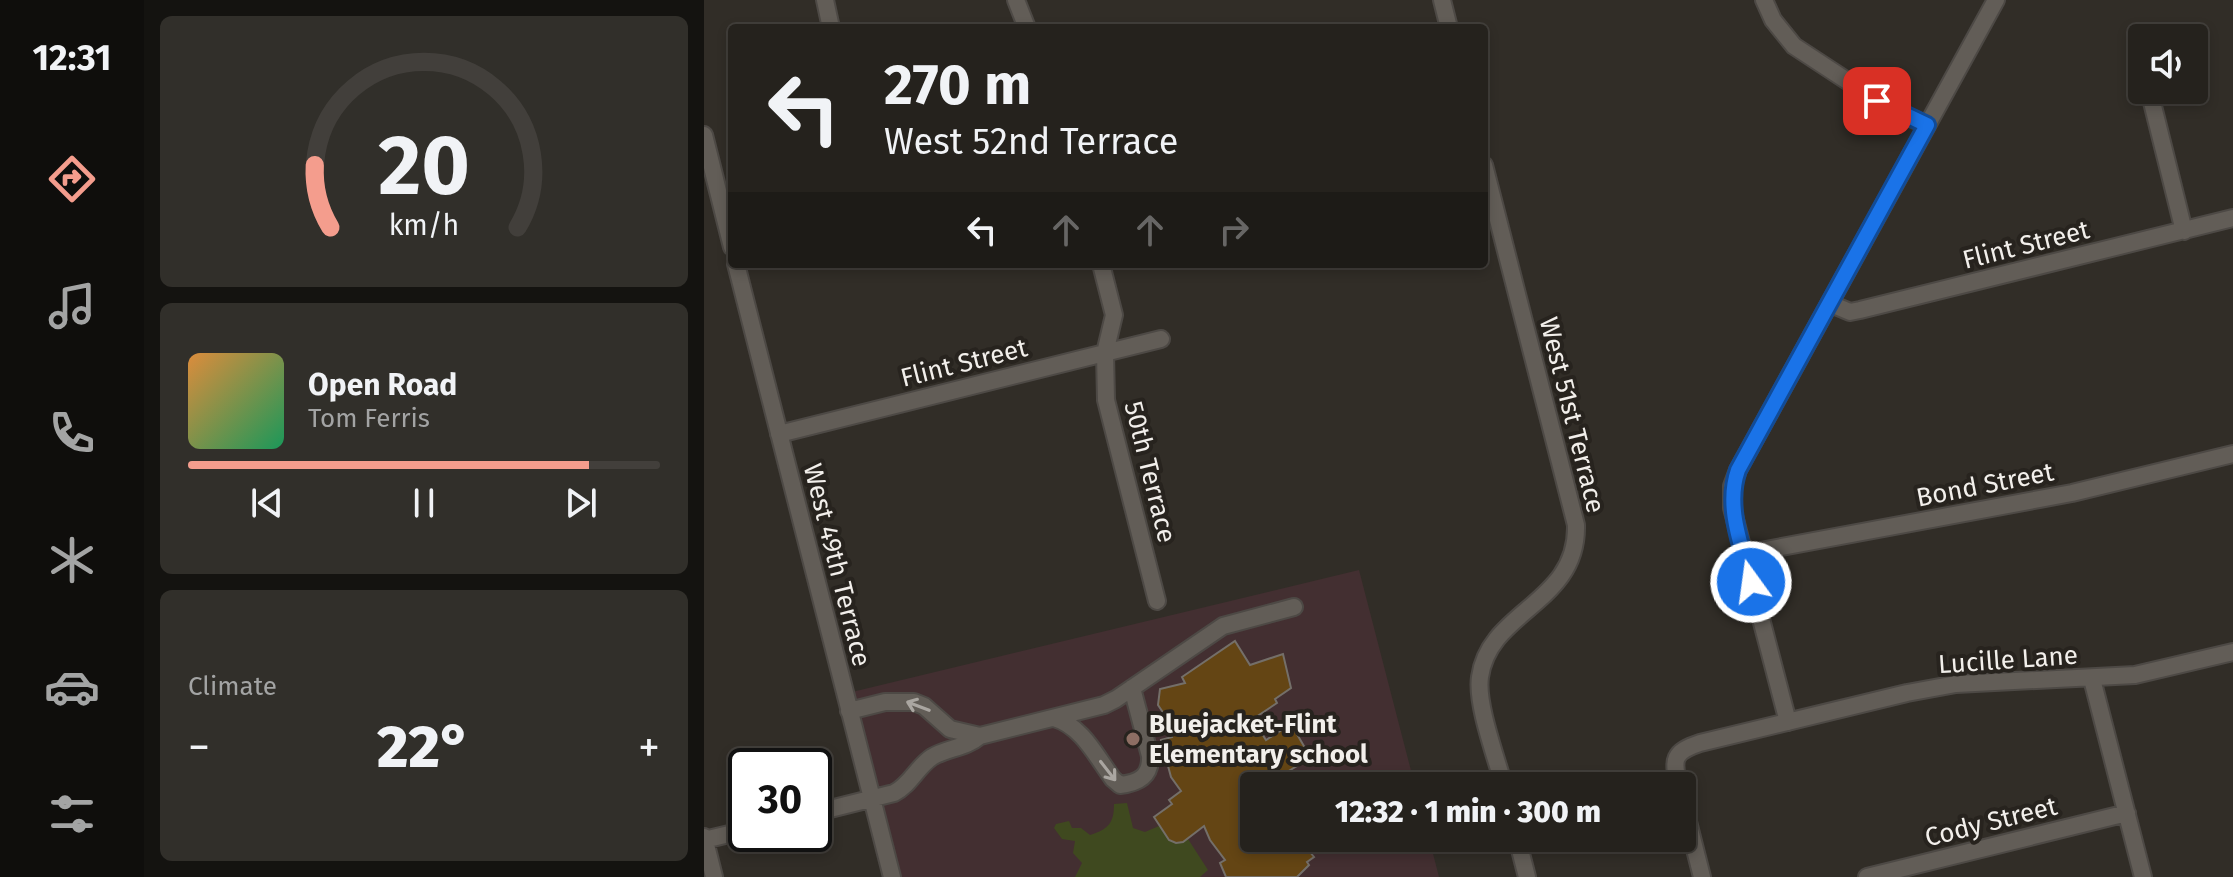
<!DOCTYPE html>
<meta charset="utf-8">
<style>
:root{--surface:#25221d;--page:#312f2a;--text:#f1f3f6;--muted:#a3a4a4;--line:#423f3b;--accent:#f49d8d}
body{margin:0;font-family:"Fira Sans",sans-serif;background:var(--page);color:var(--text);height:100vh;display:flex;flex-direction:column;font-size:30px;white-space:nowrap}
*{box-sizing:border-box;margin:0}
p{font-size:26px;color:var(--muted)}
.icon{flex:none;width:44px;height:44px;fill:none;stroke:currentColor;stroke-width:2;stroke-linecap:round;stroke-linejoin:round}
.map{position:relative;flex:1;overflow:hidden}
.side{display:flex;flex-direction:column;gap:16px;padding:16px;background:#141310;width:560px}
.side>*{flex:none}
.top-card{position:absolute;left:24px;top:24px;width:760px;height:244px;border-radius:8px;box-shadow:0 4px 12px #0003,0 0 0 2px var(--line);background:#25221d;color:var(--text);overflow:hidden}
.controls{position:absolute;left:1424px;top:24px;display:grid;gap:16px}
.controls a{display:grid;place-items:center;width:80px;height:80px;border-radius:8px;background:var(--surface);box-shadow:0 4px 12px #0003,0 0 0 2px var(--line);font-size:40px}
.speed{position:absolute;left:24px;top:748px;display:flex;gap:16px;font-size:40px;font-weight:700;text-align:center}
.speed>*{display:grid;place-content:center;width:104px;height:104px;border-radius:50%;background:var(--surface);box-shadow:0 4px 12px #0003,0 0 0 2px var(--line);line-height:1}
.speed .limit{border:4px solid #111;border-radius:12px;background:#fff;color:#111}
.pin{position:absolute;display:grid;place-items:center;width:68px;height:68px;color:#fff;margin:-34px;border-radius:16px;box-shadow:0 4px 12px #0006}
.me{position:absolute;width:88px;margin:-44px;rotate:346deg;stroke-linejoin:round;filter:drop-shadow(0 0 6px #0008)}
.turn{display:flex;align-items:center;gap:28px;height:168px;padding:0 24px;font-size:36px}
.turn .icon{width:104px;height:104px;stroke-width:2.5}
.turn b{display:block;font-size:56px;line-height:68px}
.lanes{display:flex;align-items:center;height:76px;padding:0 24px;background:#0003;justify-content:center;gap:40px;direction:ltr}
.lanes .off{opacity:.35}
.big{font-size:60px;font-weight:800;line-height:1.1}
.side .widget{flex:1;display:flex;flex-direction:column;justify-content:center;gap:12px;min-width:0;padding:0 28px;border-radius:12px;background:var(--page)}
.side .dial{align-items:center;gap:0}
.dial svg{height:208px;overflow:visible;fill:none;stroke:var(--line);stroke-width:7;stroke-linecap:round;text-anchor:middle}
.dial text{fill:var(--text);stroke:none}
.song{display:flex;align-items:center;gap:24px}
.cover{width:96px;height:96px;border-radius:12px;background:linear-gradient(135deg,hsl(30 70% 55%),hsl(150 70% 35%))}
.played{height:8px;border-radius:4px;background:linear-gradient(90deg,var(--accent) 85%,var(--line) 85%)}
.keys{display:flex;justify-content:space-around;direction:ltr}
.heat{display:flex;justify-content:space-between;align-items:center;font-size:44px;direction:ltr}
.trip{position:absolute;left:536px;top:772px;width:456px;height:80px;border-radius:8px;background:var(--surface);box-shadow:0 4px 12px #0003,0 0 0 2px var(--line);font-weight:800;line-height:80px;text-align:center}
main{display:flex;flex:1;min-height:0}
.dock{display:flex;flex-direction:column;width:144px;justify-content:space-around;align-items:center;background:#0f0e0c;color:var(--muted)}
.dock .icon{width:56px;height:56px}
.dock .selected{color:var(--accent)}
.dock b{font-size:36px;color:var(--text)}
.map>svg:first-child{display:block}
.education{fill:#432f31}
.green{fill:#3f491f}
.building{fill:#644514;stroke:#746f69;stroke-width:2}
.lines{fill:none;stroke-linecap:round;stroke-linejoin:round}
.minor-casing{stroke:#4d4945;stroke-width:20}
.minor{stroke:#625d57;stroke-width:16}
.oneway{stroke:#aaa6a1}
.route-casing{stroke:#114b97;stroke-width:20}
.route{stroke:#1a73e8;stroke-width:14}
.education-dot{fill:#8d6e63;stroke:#27231e;stroke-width:3}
.labels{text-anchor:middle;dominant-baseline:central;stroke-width:8;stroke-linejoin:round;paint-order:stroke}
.street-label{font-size:26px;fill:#f2efeb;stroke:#27231e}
.poi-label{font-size:26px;font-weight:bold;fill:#f2efeb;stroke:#27231e;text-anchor:start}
</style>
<main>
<nav class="dock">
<b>12:31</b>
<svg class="icon selected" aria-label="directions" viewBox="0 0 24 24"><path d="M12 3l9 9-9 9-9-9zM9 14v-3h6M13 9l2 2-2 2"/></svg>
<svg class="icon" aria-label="music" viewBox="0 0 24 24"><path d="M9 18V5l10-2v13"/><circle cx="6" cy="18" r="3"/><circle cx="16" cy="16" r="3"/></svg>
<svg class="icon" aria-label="phone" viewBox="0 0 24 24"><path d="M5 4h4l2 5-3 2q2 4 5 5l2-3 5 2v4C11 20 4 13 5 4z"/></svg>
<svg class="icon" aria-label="climate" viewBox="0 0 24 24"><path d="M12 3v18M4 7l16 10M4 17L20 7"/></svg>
<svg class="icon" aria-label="car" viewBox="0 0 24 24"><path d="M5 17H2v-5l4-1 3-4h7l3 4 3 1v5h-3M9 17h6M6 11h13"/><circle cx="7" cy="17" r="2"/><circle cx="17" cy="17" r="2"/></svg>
<svg class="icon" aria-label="filters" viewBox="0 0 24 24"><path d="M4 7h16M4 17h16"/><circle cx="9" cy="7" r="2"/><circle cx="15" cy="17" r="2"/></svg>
</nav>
<section class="side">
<div class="widget dial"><svg viewBox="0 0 100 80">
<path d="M14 69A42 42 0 1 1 86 69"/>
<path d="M14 69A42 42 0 0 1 8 45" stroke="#f49d8d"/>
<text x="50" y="56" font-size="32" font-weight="700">20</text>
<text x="50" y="72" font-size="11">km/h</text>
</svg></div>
<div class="widget">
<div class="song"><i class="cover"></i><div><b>Open Road</b><p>Tom Ferris</p></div></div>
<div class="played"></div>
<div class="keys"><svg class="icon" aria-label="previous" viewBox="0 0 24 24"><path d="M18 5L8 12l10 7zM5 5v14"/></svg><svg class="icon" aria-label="pause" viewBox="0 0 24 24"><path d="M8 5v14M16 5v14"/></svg><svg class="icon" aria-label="next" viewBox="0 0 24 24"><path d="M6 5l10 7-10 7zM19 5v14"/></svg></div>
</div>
<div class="widget"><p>Climate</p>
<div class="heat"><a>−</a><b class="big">22°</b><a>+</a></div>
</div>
</section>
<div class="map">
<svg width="1529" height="877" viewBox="0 0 1529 877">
<rect width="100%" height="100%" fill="#312d27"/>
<path class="education" d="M655 570 711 786H550V838H725L735 877H196L148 692Z"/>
<path class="green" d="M423 803 429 828 441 832 455 826 458 829 460 828 461 834 468 842 475 843 484 839 504 870 496 877H371L378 863 369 853 371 841 358 839 350 828 352 824 365 821 368 828H377L386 835C404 829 410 824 410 804Z"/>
<path class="building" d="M531 641 546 665 579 654 587 688 571 699 573 703 549 719 562 740 587 724 604 753 598 763 578 775 588 786H550V838H626L606 852 610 857 603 862 605 865 593 877H522L516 863 521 860 506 840 500 826 479 842 472 843 465 840 450 817 468 804 465 800 477 791 467 777 457 740 468 737 464 720 454 705 456 689 481 683 478 677Z"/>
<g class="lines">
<g class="minor-casing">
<path id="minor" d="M121 0 127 28
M312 0 323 28
M738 0 745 28
M1060 0 1069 20 1090 46 1186 109 1223 125
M1445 90 1480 231
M0 135 28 247
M780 165 872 525C874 604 785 610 776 677 772 704 792 757 800 786
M32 264 188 877
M397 264 410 315 401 353 402 400 453 601
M1127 304 1146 312 1156 310 1529 218
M75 434 457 339
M1040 554 1368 493 1529 454
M1388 679 1439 877
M145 711 181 702H210L220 706 246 729 276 736
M350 718C378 726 392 756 409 779L416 785C434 783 447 777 446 756L428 688
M1084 722 1028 508V486L1034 470 1292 0
M975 786C968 759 969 752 996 743L1203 693 1252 684 1431 675 1529 652
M978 798 998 877
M110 813 190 793C206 785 213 767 228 757 243 748 262 748 276 736L400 705 412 699 519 626 590 607
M0 837 10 877
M813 838 823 877
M0 840 42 830
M1163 877 1423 813"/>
</g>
<use href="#minor" class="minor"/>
</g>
<defs><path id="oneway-shaft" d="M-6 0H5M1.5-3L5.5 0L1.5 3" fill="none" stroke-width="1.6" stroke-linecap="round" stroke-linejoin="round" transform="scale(2)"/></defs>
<g class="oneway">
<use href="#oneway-shaft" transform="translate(214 706) rotate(-159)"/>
<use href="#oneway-shaft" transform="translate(404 771) rotate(52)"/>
</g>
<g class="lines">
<g class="route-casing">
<path id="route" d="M1047 582C1038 546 1021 507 1034 470L1223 125 1173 101"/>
</g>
<use href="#route" class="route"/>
</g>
<circle class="education-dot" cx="429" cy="739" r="8"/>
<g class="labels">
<g class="street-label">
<text transform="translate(1322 245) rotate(-14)">Flint Street</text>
<text transform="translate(260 363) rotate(-14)">Flint Street</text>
<text transform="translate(868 415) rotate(76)">West 51st Terrace</text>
<text transform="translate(446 472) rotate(76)">50th Terrace</text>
<text transform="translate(1281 485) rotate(-11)">Bond Street</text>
<text transform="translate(133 565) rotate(76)">West 49th Terrace</text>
<text transform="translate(1304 660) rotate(-4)">Lucille Lane</text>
<text transform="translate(1287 822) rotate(-14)">Cody Street</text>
</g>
<g class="poi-label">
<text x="445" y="724">Bluejacket-Flint<tspan x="445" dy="30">Elementary school</tspan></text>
</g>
</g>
</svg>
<div class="controls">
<a><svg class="icon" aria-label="sound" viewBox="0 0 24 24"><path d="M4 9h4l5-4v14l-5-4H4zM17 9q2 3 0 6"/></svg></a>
</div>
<div class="speed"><div class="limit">30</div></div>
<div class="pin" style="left:1173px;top:101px;background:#d93025"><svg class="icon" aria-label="arrive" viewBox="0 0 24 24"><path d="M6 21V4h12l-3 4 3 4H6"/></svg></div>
<svg class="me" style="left:1047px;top:582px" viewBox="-20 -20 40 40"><circle r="17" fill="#1a73e8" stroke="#fff" stroke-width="3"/><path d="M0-11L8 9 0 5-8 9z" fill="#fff"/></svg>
<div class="trip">12:32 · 1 min · 300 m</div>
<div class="top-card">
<div class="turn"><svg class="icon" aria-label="left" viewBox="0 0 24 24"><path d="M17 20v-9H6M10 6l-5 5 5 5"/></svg><div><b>270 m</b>West 52nd Terrace</div></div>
<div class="lanes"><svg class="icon" aria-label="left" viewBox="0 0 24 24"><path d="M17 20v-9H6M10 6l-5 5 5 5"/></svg><svg class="icon off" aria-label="ahead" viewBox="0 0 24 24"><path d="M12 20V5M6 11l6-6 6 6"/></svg><svg class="icon off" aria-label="ahead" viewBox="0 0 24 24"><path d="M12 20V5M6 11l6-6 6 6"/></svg><svg class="icon off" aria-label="right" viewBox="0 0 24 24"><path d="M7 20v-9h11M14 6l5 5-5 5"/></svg></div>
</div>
</div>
</main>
